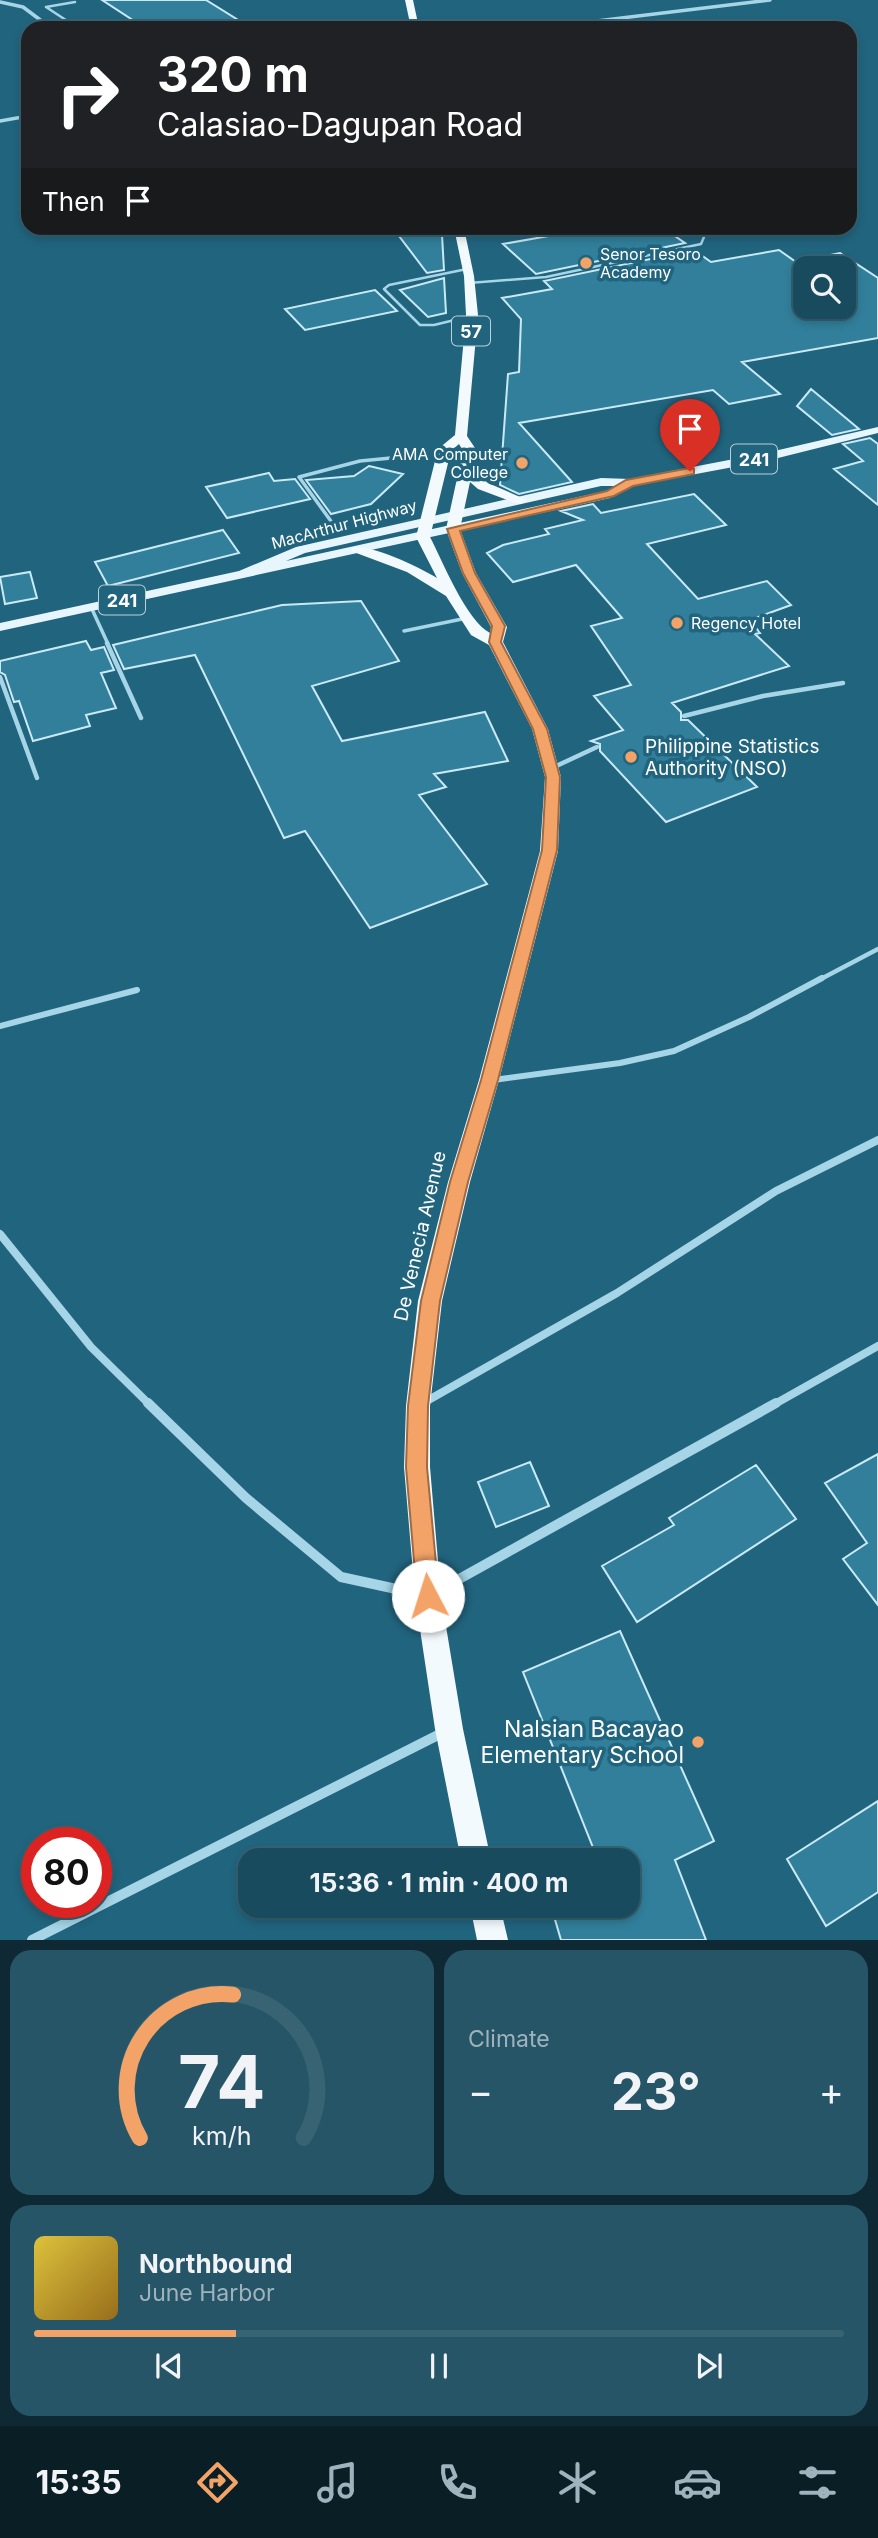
<!DOCTYPE html>
<meta charset="utf-8">
<style>
:root{--surface:#194b5e;--page:#265567;--text:#f1f3f6;--muted:#9fb3bc;--line:#376373;--accent:#f3a367}
body{margin:0;font-family:Inter,sans-serif;background:var(--page);color:var(--text);height:100vh;display:flex;flex-direction:column;font-size:26px;white-space:nowrap}
*{box-sizing:border-box;margin:0}
p{font-size:23px;color:var(--muted)}
.icon{flex:none;width:38px;height:38px;fill:none;stroke:currentColor;stroke-width:2;stroke-linecap:round;stroke-linejoin:round}
.map{position:relative;height:1940px;overflow:hidden}
.details{display:flex;flex-direction:column;gap:10px;padding:10px;background:#0e2934;flex:1}
.details>*{flex:none}
.guide{position:absolute;left:21px;top:21px;width:836px;height:214px;border-radius:21px;box-shadow:0 4px 10px #0003,0 0 0 2px var(--line);background:#202124;color:#fff;overflow:hidden}
.tools{position:absolute;left:793px;top:256px;display:grid;gap:14px}
.tools a{display:grid;place-items:center;width:63px;height:63px;border-radius:14px;background:var(--surface);box-shadow:0 4px 10px #0003,0 0 0 2px var(--line);font-size:35px}
.speed{position:absolute;left:21px;top:1827px;display:flex;gap:14px;font-size:35px;font-weight:700;text-align:center}
.speed>*{display:grid;place-content:center;width:91px;height:91px;border-radius:50%;background:var(--surface);box-shadow:0 4px 10px #0003,0 0 0 2px var(--line);line-height:1}
.speed .limit{border:10px solid #d22;background:#fff;color:#111}
.pin{position:absolute;display:grid;place-items:center;width:60px;height:60px;color:#fff;margin:-72px -30px;border-radius:50% 50% 50% 0;rotate:-45deg;box-shadow:0 0 7px #0007}
.pin .icon{rotate:45deg}
.me{position:absolute;width:77px;margin:-38px;rotate:355deg;stroke-linejoin:round;filter:drop-shadow(0 0 5px #0008)}
.turn{display:flex;align-items:center;gap:24px;height:147px;padding:0 21px;font-size:32px}
.turn .icon{width:91px;height:91px;stroke-width:2.5}
.turn b{display:block;font-size:49px;line-height:60px}
.then{display:flex;align-items:center;height:66px;padding:0 21px;background:#0003;gap:14px;font-size:26px}
.big{font-size:52px;font-weight:700;line-height:1.1}
.details .widget{flex:1;display:flex;flex-direction:column;justify-content:center;gap:10px;min-width:0;padding:0 24px;border-radius:21px;background:var(--page)}
.details .dial{align-items:center;gap:0}
.dial svg{height:182px;overflow:visible;fill:none;stroke:var(--line);stroke-width:7;stroke-linecap:round;text-anchor:middle}
.dial text{fill:var(--text);stroke:none}
.song{display:flex;align-items:center;gap:21px}
.cover{width:84px;height:84px;border-radius:10px;background:linear-gradient(135deg,hsl(50 70% 55%),hsl(40 70% 35%))}
.played{height:7px;border-radius:4px;background:linear-gradient(90deg,var(--accent) 25%,var(--line) 25%)}
.keys{display:flex;justify-content:space-around;direction:ltr}
.heat{display:flex;justify-content:space-between;align-items:center;font-size:38px;direction:ltr}
.details .tiles{flex:1;display:grid;gap:10px;grid-template-columns:1fr 1fr}
.widget:last-child{grid-column:span 2}
.trip{position:absolute;left:238px;top:1848px;width:402px;height:70px;border-radius:21px;background:var(--surface);box-shadow:0 4px 10px #0003,0 0 0 2px var(--line);font-weight:700;line-height:70px;text-align:center}
.tabs{display:flex;height:112px;justify-content:space-around;align-items:center;background:#0a1e26;color:var(--muted)}
.tabs .icon{width:49px;height:49px}
.tabs .active{color:var(--accent)}
.tabs b{font-size:32px;color:var(--text)}
.map>svg:first-child{display:block}
.building{fill:#317f9b;stroke:#c9eaf5;stroke-width:2;fill-rule:evenodd}
.lines{fill:none;stroke-linecap:round;stroke-linejoin:round}
.service-far3{stroke:#a5d5e7;stroke-width:2.5}
.service-far2{stroke:#a5d5e7;stroke-width:3.5}
.service-far1{stroke:#a5d5e7;stroke-width:4.5}
.service{stroke:#a5d5e7;stroke-width:6}
.minor-far2{stroke:#a5d5e7;stroke-width:3.5}
.minor-far1{stroke:#a5d5e7;stroke-width:8}
.minor{stroke:#a5d5e7;stroke-width:10}
.primary{fill:#e7f6fd;fill-rule:evenodd}
.trunk{fill:#f3fafe;fill-rule:evenodd}
.route{fill:#f3a367;stroke:#9e6a43;stroke-width:2}
.poi-dot{fill:#f3a367;stroke:#21647e;stroke-width:2.5}
.labels{text-anchor:middle;dominant-baseline:central;stroke-width:7;stroke-linejoin:round;paint-order:stroke}
.far-poi-label{font-size:16px;fill:#fff;stroke:#21647e;text-anchor:start}
.far-street-label{font-size:16px;fill:#fff;stroke:#21647e}
.shield{fill:#21647e;stroke:#bcd0d8;stroke-width:2}
.shield-label{font-size:18px;font-weight:bold;fill:#fff}
.poi-label{font-size:19px;fill:#fff;stroke:#21647e;text-anchor:start}
.street-label{font-size:19px;fill:#fff;stroke:#21647e}
.near-poi-label{font-size:23px;fill:#fff;stroke:#21647e;text-anchor:end}
</style>
<div class="map">
<svg width="878" height="1940" viewBox="0 0 878 1940">
<rect width="100%" height="100%" fill="#21647e"/>
<path class="building" d="M102 0H206L251 28H145Z
M436 228 442 235 444 270 427 273 396 232Z
M560 228H663L685 243 536 274 503 244 566 233Z
M694 250 711 262 779 250 796 262 840 253 878 278V338L742 362 780 394 729 404 713 390 519 423 572 482 519 494 500 485 508 374 519 372 521 319 502 298 552 289 544 281ZM805 268H844V306H805Z
M444 278 446 313 428 317 400 290Z
M375 290 397 311 305 330 285 309Z
M811 389 859 429 832 435 797 406Z
M870 438 878 444V505L834 469 863 461 843 444Z
M369 466 403 474 371 504 331 514 306 480 354 476Z
M269 473 274 481 295 479 310 499 227 518 206 487Z
M694 494 726 525 647 544 698 599 767 581 791 605 750 620 760 633 755 634 789 666 672 703 681 712V720H688L757 787 666 822 600 751V744L591 741 623 730 594 696 631 685 591 626 622 618 576 565 513 582 487 553 503 545 549 534 545 529 583 520 561 511 593 504 601 513Z
M223 530 239 553 108 586 95 562Z
M30 572 37 598 5 604 0 577Z
M361 601 399 661 312 686 342 741 485 712 508 761 434 774 446 787 419 795 487 884 370 928 305 831 284 838 195 655 124 669 113 645 282 605Z
M86 641 91 650 104 647 114 670 101 673 116 708 86 715 90 726 33 741 19 701 14 702 5 675 0 672V661Z
M878 1454V1605L843 1559 867 1543 825 1483Z
M530 1462 549 1506 496 1527 478 1482Z
M756 1465 796 1519 637 1622 602 1566 674 1525 669 1518Z
M620 1631 714 1841 675 1860 706 1940H561L551 1906H628V1860H598L523 1672Z
M878 1801V1892L826 1926 787 1859Z"/>
<g class="lines">
<path class="service-far3" d="M75 2 46 7 78 28
M467 269 389 285 384 289 420 325H434L471 316
M469 283 546 277 701 244 704 237 692 228"/>
<path class="service-far2" d="M333 524 299 477 360 461 422 455
M91 607 108 644
M404 631 467 618"/>
<path class="service-far1" d="M107 643 141 718
M0 677 37 778
M684 716 763 696 843 683
M552 768 597 747
M819 980 878 949"/>
<path class="service" d="M0 1026 137 990
M493 1080 620 1063 674 1051 749 1017 822 978"/>
<path class="minor-far2" d="M0 2 23 7 51 28
M539 28 770 0
M0 121 28 116"/>
<path class="minor-far1" d="M0 1234 91 1347 150 1405
M425 1402 617 1293 776 1191 878 1140
M773 1405 878 1346"/>
<path class="minor" d="M148 1403 246 1498 341 1577 424 1595
M434 1593 776 1403
M32 1940 444 1732"/>
<path class="primary" d="M878 427V433L770 460 632 486 610 498 0 631V623L239 571 296 547 601 478 630 479 770 452ZM601 486H616L606 491 286 561 305 553Z"/>
<path class="trunk" d="M405 0H413L419 28H411Z
M454 228H464L474 276 478 315 467 436 477 451 472 471 488 483 527 500 520 504 515 503 478 489 470 482 460 529 476 573 507 627 503 642 548 729 561 777 558 851 499 1080 470 1182 442 1301 430 1406V1467L441 1596 463 1729 491 1860H461L435 1729 415 1596 404 1467 406 1406 418 1301 448 1182 479 1080 540 851 545 777 532 729 489 645 471 635 446 596 407 572 351 551 353 548C373 544 420 568 437 578L416 537 438 449 455 435 466 315 464 276ZM459 444 463 451 446 529 462 573 491 627 490 633C466 620 443 562 430 537L451 451Z
M470 1906H500L508 1940H477Z"/>
</g>
<path class="route" d="M690 468 694 469V474L633 486 614 496 460 531 475 573 505 626 501 642 547 729 560 777 557 850 498 1080 468 1182 440 1301 428 1406 427 1467 439 1596 436 1604 428 1607 420 1604 417 1596 406 1467 408 1406 421 1301 450 1182 481 1080 542 850 546 777 533 729 489 642 492 626 463 573 447 529 607 491 626 480Z"/>
<g class="poi-dot">
<circle cx="586" cy="263" r="7"/>
<circle cx="522" cy="463" r="7"/>
<circle cx="677" cy="623" r="7"/>
<circle cx="631" cy="757" r="7"/>
<circle cx="698" cy="1742" r="7"/>
</g>
<g class="labels">
<g class="far-poi-label">
<text x="600" y="254">Senor Tesoro<tspan x="600" dy="18">Academy</tspan></text>
<text x="508" y="454" text-anchor="end">AMA Computer<tspan x="508" dy="18">College</tspan></text>
<text x="691" y="623">Regency Hotel</text>
</g>
<g class="far-street-label">
<text transform="translate(344 524) rotate(-15)">MacArthur Highway</text>
</g>
<g class="shield">
<rect x="452" y="316.5" width="38" height="29" rx="5"/>
<rect x="731" y="444.5" width="46" height="29" rx="5"/>
<rect x="99" y="585.5" width="46" height="29" rx="5"/>
</g>
<g class="shield-label">
<text x="471" y="331">57</text>
<text x="754" y="459">241</text>
<text x="122" y="600">241</text>
</g>
<g class="poi-label">
<text x="645" y="746">Philippine Statistics<tspan x="645" dy="22">Authority (NSO)</tspan></text>
</g>
<g class="street-label">
<text transform="translate(420 1236) rotate(-77)">De Venecia Avenue</text>
</g>
<g class="near-poi-label">
<text x="684" y="1729">Nalsian Bacayao<tspan x="684" dy="26">Elementary School</tspan></text>
</g>
</g>
</svg>
<div class="tools">
<a><svg class="icon" aria-label="search" viewBox="0 0 24 24"><circle cx="10" cy="10" r="6"/><path d="M15 15l6 6"/></svg></a>
</div>
<div class="speed"><div class="limit">80</div></div>
<div class="pin" style="left:690px;top:471px;background:#d93025"><svg class="icon" aria-label="arrive" viewBox="0 0 24 24"><path d="M6 21V4h12l-3 4 3 4H6"/></svg></div>
<svg class="me" style="left:428px;top:1596px" viewBox="-20 -20 40 40"><circle r="19" fill="#fff"/><path d="M0-13L10 11 0 6-10 11z" fill="#f3a367"/></svg>
<div class="trip">15:36 · 1 min · 400 m</div>
<div class="guide">
<div class="turn"><svg class="icon" aria-label="right" viewBox="0 0 24 24"><path d="M7 20v-9h11M14 6l5 5-5 5"/></svg><div><b>320 m</b>Calasiao-Dagupan Road</div></div>
<div class="then">Then<svg class="icon" aria-label="arrive" viewBox="0 0 24 24"><path d="M6 21V4h12l-3 4 3 4H6"/></svg></div>
</div>
</div>
<section class="details">
<div class="tiles">
<div class="widget dial"><svg viewBox="0 0 100 80">
<path d="M14 69A42 42 0 1 1 86 69"/>
<path d="M14 69A42 42 0 0 1 55 6" stroke="#f3a367"/>
<text x="50" y="56" font-size="32" font-weight="700">74</text>
<text x="50" y="72" font-size="11">km/h</text>
</svg></div>
<div class="widget"><p>Climate</p>
<div class="heat"><a>−</a><b class="big">23°</b><a>+</a></div>
</div>
<div class="widget">
<div class="song"><i class="cover"></i><div><b>Northbound</b><p>June Harbor</p></div></div>
<div class="played"></div>
<div class="keys"><svg class="icon" aria-label="previous" viewBox="0 0 24 24"><path d="M18 5L8 12l10 7zM5 5v14"/></svg><svg class="icon" aria-label="pause" viewBox="0 0 24 24"><path d="M8 5v14M16 5v14"/></svg><svg class="icon" aria-label="next" viewBox="0 0 24 24"><path d="M6 5l10 7-10 7zM19 5v14"/></svg></div>
</div>
</div>
</section>
<nav class="tabs">
<b>15:35</b>
<svg class="icon active" aria-label="directions" viewBox="0 0 24 24"><path d="M12 3l9 9-9 9-9-9zM9 14v-3h6M13 9l2 2-2 2"/></svg>
<svg class="icon" aria-label="music" viewBox="0 0 24 24"><path d="M9 18V5l10-2v13"/><circle cx="6" cy="18" r="3"/><circle cx="16" cy="16" r="3"/></svg>
<svg class="icon" aria-label="phone" viewBox="0 0 24 24"><path d="M5 4h4l2 5-3 2q2 4 5 5l2-3 5 2v4C11 20 4 13 5 4z"/></svg>
<svg class="icon" aria-label="climate" viewBox="0 0 24 24"><path d="M12 3v18M4 7l16 10M4 17L20 7"/></svg>
<svg class="icon" aria-label="car" viewBox="0 0 24 24"><path d="M5 17H2v-5l4-1 3-4h7l3 4 3 1v5h-3M9 17h6M6 11h13"/><circle cx="7" cy="17" r="2"/><circle cx="17" cy="17" r="2"/></svg>
<svg class="icon" aria-label="filters" viewBox="0 0 24 24"><path d="M4 7h16M4 17h16"/><circle cx="9" cy="7" r="2"/><circle cx="15" cy="17" r="2"/></svg>
</nav>
